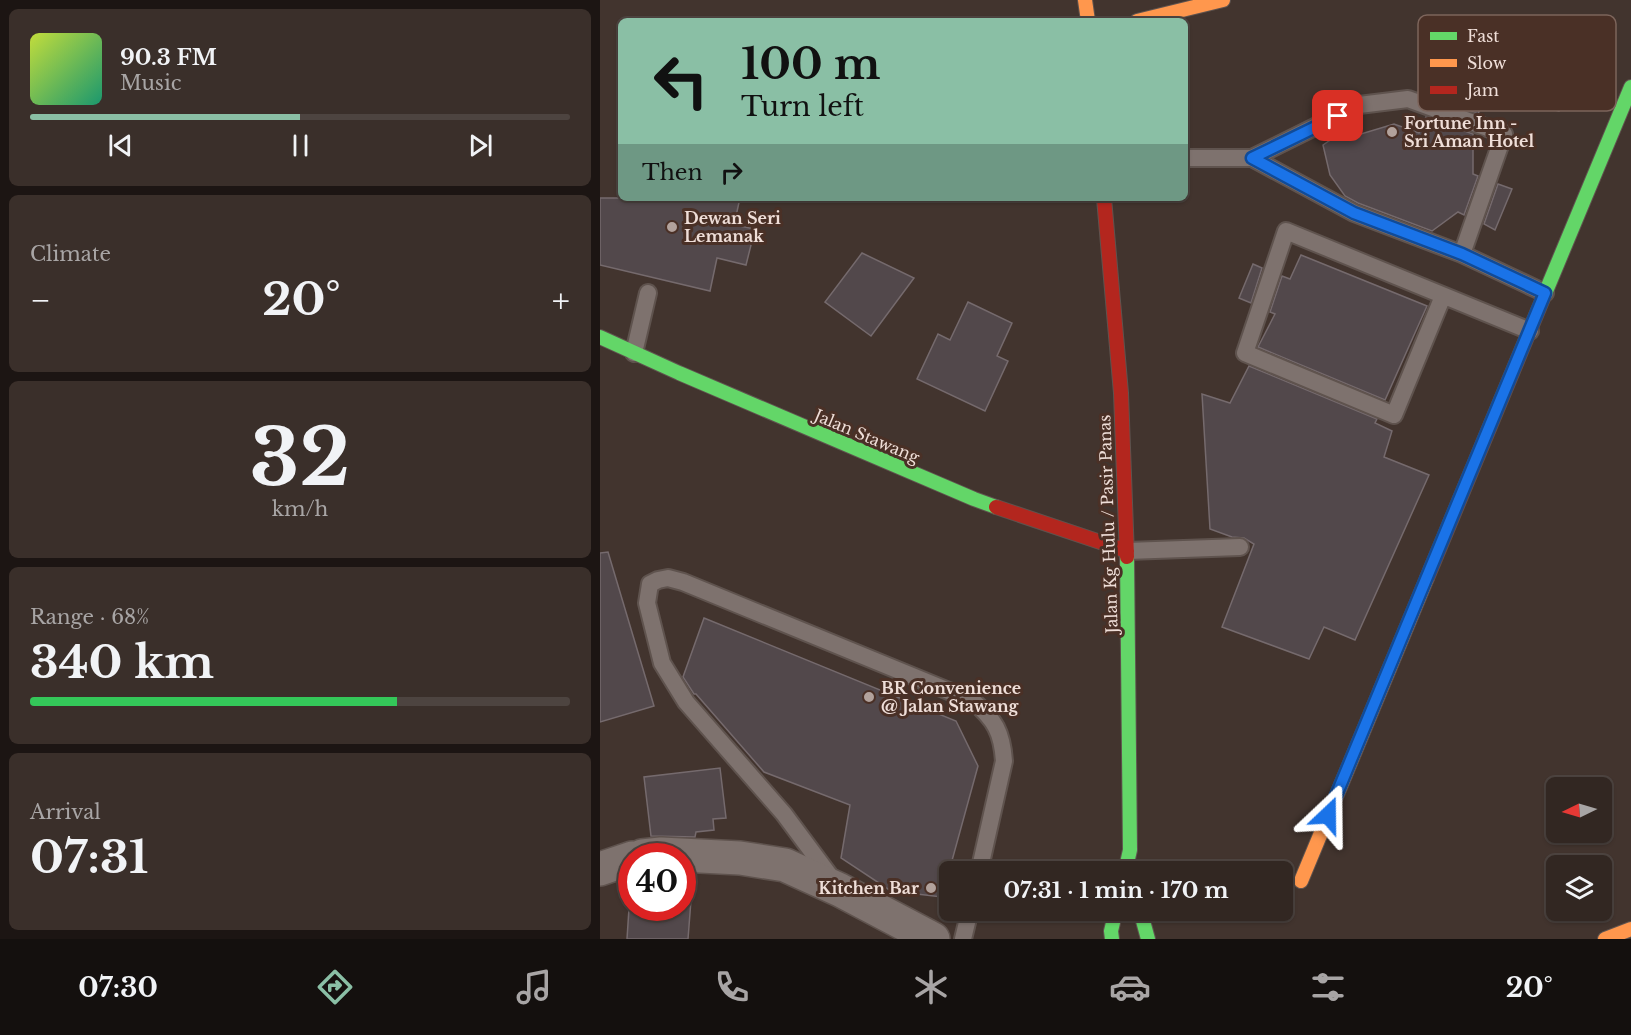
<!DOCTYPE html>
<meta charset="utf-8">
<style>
:root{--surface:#322722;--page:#3a2f2a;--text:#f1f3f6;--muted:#a8a5a5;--line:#4d4440;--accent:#8abfa5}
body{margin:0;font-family:"Libre Baskerville",serif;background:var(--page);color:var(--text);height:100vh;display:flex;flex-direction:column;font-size:22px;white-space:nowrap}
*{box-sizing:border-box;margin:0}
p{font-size:20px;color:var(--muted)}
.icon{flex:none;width:33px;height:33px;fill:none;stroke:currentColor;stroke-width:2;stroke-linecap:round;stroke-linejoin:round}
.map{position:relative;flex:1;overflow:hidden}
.panel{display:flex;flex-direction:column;gap:9px;padding:9px;background:#1c1513;width:600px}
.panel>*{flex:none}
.top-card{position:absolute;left:18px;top:18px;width:570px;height:183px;border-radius:9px;box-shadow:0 2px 4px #0004,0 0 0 2px var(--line);background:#8abfa5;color:#111;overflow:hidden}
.needle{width:39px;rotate:265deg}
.buttons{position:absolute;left:946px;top:777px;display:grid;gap:12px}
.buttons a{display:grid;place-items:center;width:66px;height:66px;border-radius:9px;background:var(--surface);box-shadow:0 2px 4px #0004,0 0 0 2px var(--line);font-size:30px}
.speed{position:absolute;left:18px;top:843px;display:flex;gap:12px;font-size:30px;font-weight:700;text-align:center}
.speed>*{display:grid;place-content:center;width:78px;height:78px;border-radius:50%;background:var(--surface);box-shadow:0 2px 4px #0004,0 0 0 2px var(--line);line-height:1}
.speed .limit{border:9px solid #d22;background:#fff;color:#111}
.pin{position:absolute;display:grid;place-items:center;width:51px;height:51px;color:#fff;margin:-26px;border-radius:12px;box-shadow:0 3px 9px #0006}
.me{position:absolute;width:66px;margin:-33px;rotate:23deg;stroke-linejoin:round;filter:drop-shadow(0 0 4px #0008)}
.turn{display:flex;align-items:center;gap:21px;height:126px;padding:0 24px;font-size:27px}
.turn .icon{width:78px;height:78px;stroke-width:2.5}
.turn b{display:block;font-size:42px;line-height:51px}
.then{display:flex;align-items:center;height:57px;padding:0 24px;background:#0003;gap:12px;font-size:22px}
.big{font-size:45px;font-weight:700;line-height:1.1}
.panel .widget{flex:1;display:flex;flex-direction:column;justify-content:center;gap:9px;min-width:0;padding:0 21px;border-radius:9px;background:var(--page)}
.panel .dial{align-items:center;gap:0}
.dial b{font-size:78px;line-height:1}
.song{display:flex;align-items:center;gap:18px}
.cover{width:72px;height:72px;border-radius:9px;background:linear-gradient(135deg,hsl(70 70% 55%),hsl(160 70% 35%))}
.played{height:6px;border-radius:3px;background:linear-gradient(90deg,var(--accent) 50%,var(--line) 50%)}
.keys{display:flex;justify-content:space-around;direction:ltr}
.heat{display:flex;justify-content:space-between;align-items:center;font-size:33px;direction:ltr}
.charge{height:9px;border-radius:4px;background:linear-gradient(90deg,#34c759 68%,var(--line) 0)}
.trip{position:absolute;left:339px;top:861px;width:354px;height:60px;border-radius:9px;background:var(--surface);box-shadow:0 2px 4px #0004,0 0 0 2px var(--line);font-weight:700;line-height:60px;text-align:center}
.dock{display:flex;height:96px;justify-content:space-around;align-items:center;background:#14100e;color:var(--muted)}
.dock .icon{width:42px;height:42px}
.dock .current{color:var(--accent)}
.dock b{font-size:27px;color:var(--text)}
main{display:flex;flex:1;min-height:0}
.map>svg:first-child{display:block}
.building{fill:#52484b;stroke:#756a6d;stroke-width:1.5}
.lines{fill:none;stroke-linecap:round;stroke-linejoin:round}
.lane-casing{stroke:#5f534e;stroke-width:20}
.street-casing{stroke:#5f534e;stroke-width:36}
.fast-casing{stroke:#5f534e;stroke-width:16}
.slow-casing{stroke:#5f534e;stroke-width:16}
.jam-casing{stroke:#5f534e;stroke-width:16}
.lane{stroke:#7e726e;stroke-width:16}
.street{stroke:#7e726e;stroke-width:33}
.fast{stroke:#63d668;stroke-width:14}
.slow{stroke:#ff974d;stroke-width:14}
.jam{stroke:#b3261e;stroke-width:14}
.route-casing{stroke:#114b97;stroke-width:15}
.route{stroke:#1a73e8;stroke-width:10}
.poi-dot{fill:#b2a29c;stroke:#4a3026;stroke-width:2}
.labels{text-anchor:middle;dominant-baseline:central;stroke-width:6;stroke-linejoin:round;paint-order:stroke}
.poi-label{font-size:16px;font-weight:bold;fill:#efded8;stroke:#4a3026;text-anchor:start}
.street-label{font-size:16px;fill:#efded8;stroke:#4a3026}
.key{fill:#4a3026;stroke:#7c645b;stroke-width:1.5}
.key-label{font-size:16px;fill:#efded8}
</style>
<main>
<section class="panel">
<div class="widget">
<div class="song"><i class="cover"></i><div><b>90.3 FM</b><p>Music</p></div></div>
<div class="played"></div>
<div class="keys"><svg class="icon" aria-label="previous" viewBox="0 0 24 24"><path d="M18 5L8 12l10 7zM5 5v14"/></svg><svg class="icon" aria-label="pause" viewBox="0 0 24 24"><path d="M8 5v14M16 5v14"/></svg><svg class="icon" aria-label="next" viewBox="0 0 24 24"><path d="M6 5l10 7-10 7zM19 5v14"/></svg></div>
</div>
<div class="widget"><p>Climate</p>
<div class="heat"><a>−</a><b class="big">20°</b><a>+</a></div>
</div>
<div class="widget dial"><b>32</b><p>km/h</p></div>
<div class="widget"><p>Range · 68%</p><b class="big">340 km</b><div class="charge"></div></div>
<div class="widget"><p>Arrival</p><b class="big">07:31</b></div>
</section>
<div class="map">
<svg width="1031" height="939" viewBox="0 0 1031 939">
<rect width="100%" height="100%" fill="#42342e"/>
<path class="building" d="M968 26 981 44 973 81 959 111 888 91 878 114 834 97 851 56Z
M826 117 873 134V174L878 176 864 215 858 212 832 231 758 203 745 196 730 175 723 145 745 130 761 134 794 124 819 133Z
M898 184 912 189 895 230 884 224Z
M0 198H140L134 225 155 229 146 265 117 258 110 291 0 265Z
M262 253 314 278 271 336 225 302Z
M701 255 827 306 785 400 658 347 675 314 670 312 682 276 690 279Z
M653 264 662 268 651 303 639 298Z
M368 302 412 323 397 356 408 361 385 411 317 379 338 334 350 340Z
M649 366 777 419 775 423 792 431 784 457 829 475 755 640 724 627 709 659 622 627 654 544 644 538 632 537 610 529 602 394 630 403Z
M8 552 54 706 0 722V553Z
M104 618 356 721 378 766 342 897 291 891 241 858 250 805 164 772 96 694H94L83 677Z
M120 768 126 818 113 819 114 830 96 832 95 837 51 836 44 777Z
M82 874H93L88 939H27L31 878 32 908H82Z"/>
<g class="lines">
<g class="lane-casing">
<path id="lane" d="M585 158H652L759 105 808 99 904 134 862 254
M652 158 754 213 862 254 945 293
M843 296 794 415 645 353 686 231 930 331
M34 353 48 293
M527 551 640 547
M233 880 184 814 86 702 62 663 47 603 50 584 58 580 68 578 83 582 373 701C395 720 402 732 404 761L379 872
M363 939 370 910"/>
</g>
<g class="street-casing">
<path id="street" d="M42 856 61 854 140 858 185 865 240 890 333 939
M0 869 32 858"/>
</g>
<g class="fast-casing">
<path id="fast" d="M944 296 1031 87
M0 337 79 373 374 499 396 507
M525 872 530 850 527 557
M540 910 548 939
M512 939 511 931 516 910"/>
</g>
<g class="slow-casing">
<path id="slow" d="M485 0 488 21
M537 21 623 0
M701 881 827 578
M1005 939 1031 929"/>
</g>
<g class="jam-casing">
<path id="jam" d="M504 198 521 393 527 557
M396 507 527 551
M827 578 944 296"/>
</g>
<use href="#lane" class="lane"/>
<use href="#street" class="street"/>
<use href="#fast" class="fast"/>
<use href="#slow" class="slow"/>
<use href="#jam" class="jam"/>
</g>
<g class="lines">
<g class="route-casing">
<path id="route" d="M728 815 945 293 862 254 754 213 652 158 738 116"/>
</g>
<use href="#route" class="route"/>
</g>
<g class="poi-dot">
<circle cx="792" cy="132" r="6"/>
<circle cx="72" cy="227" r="6"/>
<circle cx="269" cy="697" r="6"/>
<circle cx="331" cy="888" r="6"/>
</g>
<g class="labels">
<g class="poi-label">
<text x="804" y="123">Fortune Inn -<tspan x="804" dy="18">Sri Aman Hotel</tspan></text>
<text x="84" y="218">Dewan Seri<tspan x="84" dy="18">Lemanak</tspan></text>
<text x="281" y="688">BR Convenience<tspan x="281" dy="18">@ Jalan Stawang</tspan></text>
<text x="319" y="888" text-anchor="end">Kitchen Bar</text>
</g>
<g class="street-label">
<text transform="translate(267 436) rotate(23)">Jalan Stawang</text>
<text transform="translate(508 524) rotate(-92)">Jalan Kg Hulu / Pasir Panas</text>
</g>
</g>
<rect x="818" y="15" width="198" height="96" rx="9" class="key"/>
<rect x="830" y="32" width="27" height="8" fill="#63d668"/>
<rect x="830" y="59" width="27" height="8" fill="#ff974d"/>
<rect x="830" y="86" width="27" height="8" fill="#b3261e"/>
<g class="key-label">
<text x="867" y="42">Fast</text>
<text x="867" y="69">Slow</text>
<text x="867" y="96">Jam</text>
</g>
</svg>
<div class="buttons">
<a><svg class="needle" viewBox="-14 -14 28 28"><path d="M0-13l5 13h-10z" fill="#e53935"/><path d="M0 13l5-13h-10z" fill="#a8a5a5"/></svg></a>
<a><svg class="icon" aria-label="layers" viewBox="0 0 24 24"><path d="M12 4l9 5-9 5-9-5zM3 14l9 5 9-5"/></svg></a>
</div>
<div class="speed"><div class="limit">40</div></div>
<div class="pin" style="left:738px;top:116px;background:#d93025"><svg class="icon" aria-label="arrive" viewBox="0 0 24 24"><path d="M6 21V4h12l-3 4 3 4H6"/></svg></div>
<svg class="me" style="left:728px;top:815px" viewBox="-20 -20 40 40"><path d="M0-17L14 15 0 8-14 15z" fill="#1a73e8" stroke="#fff" stroke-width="4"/></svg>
<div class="trip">07:31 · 1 min · 170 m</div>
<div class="top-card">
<div class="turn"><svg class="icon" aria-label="left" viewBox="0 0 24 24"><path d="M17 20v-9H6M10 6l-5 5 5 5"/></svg><div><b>100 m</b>Turn left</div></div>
<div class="then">Then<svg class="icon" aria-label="right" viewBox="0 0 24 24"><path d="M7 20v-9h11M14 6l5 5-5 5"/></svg></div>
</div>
</div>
</main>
<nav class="dock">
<b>07:30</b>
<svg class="icon current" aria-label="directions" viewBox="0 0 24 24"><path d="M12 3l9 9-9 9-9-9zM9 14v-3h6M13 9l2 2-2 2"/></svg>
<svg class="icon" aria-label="music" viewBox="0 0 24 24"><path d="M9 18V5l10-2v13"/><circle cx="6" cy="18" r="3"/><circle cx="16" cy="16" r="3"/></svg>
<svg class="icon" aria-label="phone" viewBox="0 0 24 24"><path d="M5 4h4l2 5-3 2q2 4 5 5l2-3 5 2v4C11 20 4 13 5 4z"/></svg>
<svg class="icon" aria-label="climate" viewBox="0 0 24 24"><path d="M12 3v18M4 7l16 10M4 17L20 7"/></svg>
<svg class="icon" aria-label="car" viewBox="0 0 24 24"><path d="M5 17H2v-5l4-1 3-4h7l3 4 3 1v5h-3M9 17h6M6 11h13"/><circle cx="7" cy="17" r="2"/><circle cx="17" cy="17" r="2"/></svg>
<svg class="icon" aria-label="filters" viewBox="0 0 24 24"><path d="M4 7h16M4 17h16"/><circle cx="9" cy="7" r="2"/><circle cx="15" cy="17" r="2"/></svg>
<b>20°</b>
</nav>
